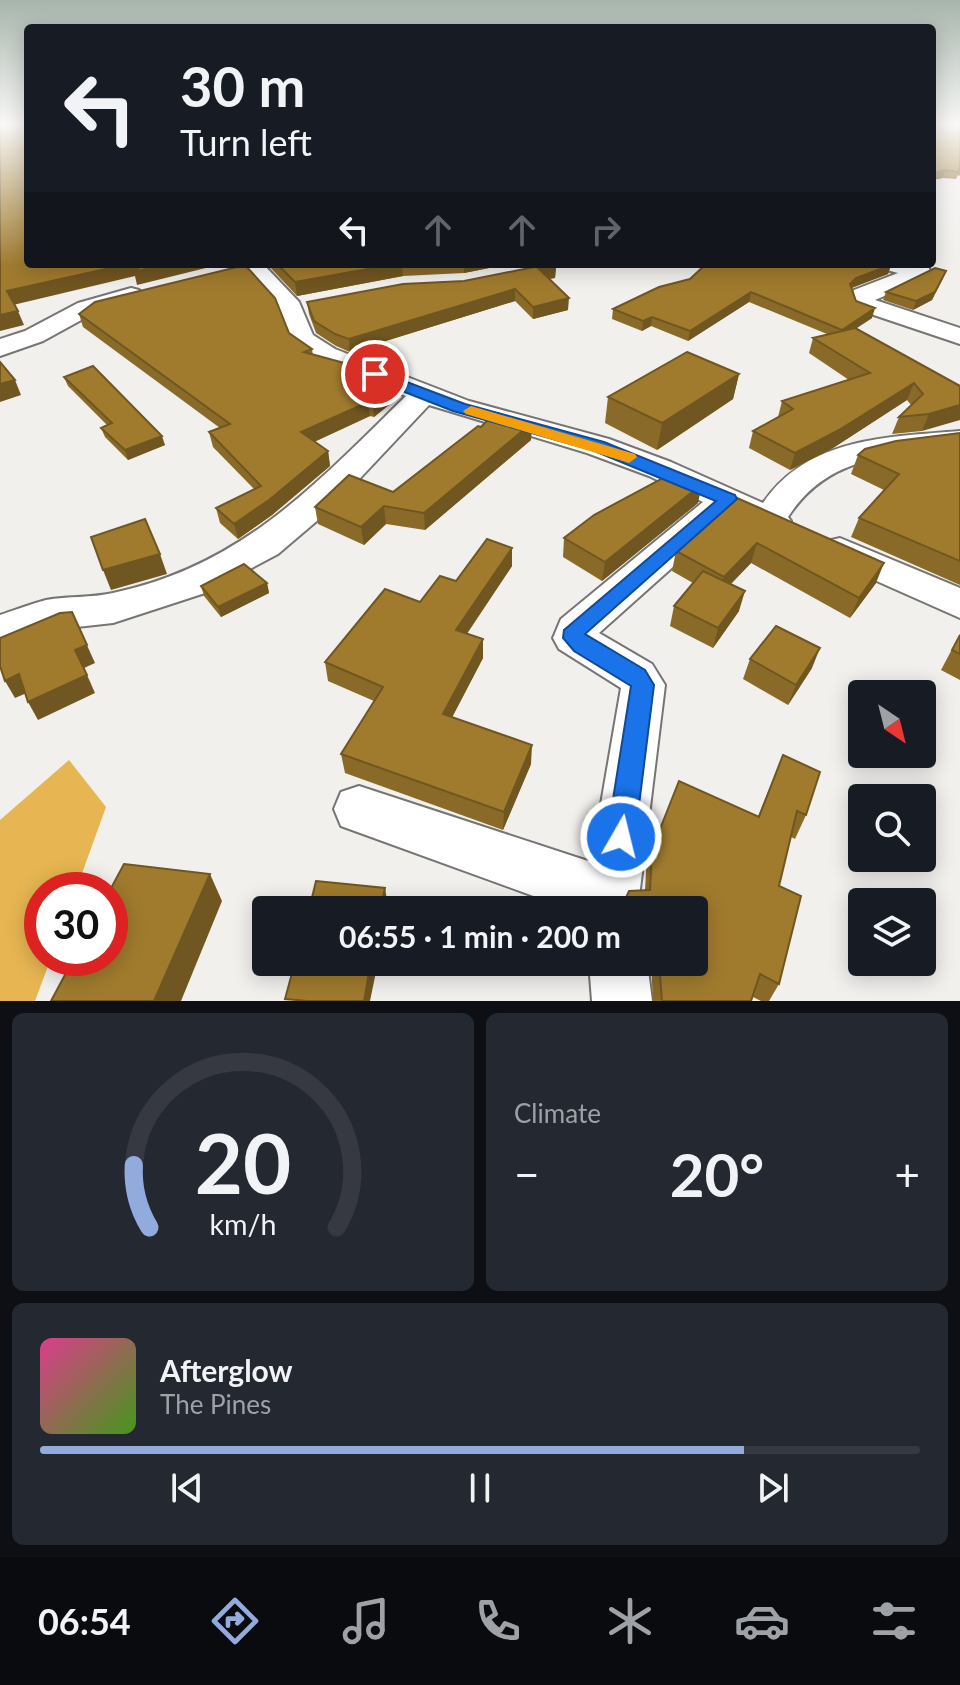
<!DOCTYPE html>
<meta charset="utf-8">
<style>
:root{--surface:#171b24;--page:#242831;--text:#f1f3f6;--muted:#9ea1a6;--line:#363941;--accent:#92abdd}
body{margin:0;font-family:Lato,sans-serif;background:var(--page);color:var(--text);height:100vh;display:flex;flex-direction:column;font-size:30px;white-space:nowrap}
*{box-sizing:border-box;margin:0}
p{font-size:26px;color:var(--muted)}
.icon{flex:none;width:44px;height:44px;fill:none;stroke:currentColor;stroke-width:2;stroke-linecap:round;stroke-linejoin:round}
.map{position:relative;height:1001px;overflow:hidden}
.sheet{display:flex;flex-direction:column;gap:12px;padding:12px;background:#0d0f14;flex:1}
.sheet>*{flex:none}
.banner{position:absolute;left:24px;top:24px;width:912px;height:244px;border-radius:8px;box-shadow:0 4px 20px #0003;background:#171b24;color:var(--text);overflow:hidden}
.needle{width:52px;rotate:145deg}
.controls{position:absolute;left:848px;top:680px;display:grid;gap:16px}
.controls a{display:grid;place-items:center;width:88px;height:88px;border-radius:8px;background:var(--surface);box-shadow:0 4px 20px #0003;font-size:40px}
.speed{position:absolute;left:24px;top:872px;display:flex;gap:16px;font-size:40px;font-weight:700;text-align:center}
.speed>*{display:grid;place-content:center;width:104px;height:104px;border-radius:50%;background:var(--surface);box-shadow:0 4px 20px #0003;line-height:1}
.speed .limit{border:12px solid #d22;background:#fff;color:#111}
.pin{position:absolute;display:grid;place-items:center;width:68px;height:68px;color:#fff;margin:-34px;border:4px solid #fff;border-radius:50%;box-shadow:0 2px 8px #0007}
.me{position:absolute;width:88px;margin:-44px;rotate:8deg;stroke-linejoin:round;filter:drop-shadow(0 0 6px #0008)}
.turn{display:flex;align-items:center;gap:28px;height:168px;padding:0 24px;font-size:36px}
.turn .icon{width:104px;height:104px;stroke-width:2.5}
.turn b{display:block;font-size:56px;line-height:68px}
.lanes{display:flex;align-items:center;height:76px;padding:0 24px;background:#0003;justify-content:center;gap:40px;direction:ltr}
.lanes .off{opacity:.35}
.big{font-size:60px;font-weight:700;line-height:1.1}
.sheet .tile{flex:1;display:flex;flex-direction:column;justify-content:center;gap:12px;min-width:0;padding:0 28px;border-radius:12px;background:var(--page)}
.sheet .dial{align-items:center;gap:0}
.dial svg{height:208px;overflow:visible;fill:none;stroke:var(--line);stroke-width:7;stroke-linecap:round;text-anchor:middle}
.dial text{fill:var(--text);stroke:none}
.song{display:flex;align-items:center;gap:24px}
.cover{width:96px;height:96px;border-radius:12px;background:linear-gradient(135deg,hsl(330 70% 55%),hsl(100 70% 35%))}
.played{height:8px;border-radius:4px;background:linear-gradient(90deg,var(--accent) 80%,var(--line) 80%)}
.keys{display:flex;justify-content:space-around;direction:ltr}
.heat{display:flex;justify-content:space-between;align-items:center;font-size:44px;direction:ltr}
.sheet .tiles{flex:1;display:grid;gap:12px;grid-template-columns:1fr 1fr}
.tile:last-child{grid-column:span 2}
.trip{position:absolute;left:252px;top:896px;width:456px;height:80px;border-radius:8px;background:var(--surface);box-shadow:0 4px 20px #0003;font-weight:700;line-height:80px;text-align:center}
.dock{display:flex;height:128px;justify-content:space-around;align-items:center;background:#090b0e;color:var(--muted)}
.dock .icon{width:56px;height:56px}
.dock .current{color:var(--accent)}
.dock b{font-size:36px;color:var(--text)}
.map>svg:first-child{display:block}
.water{fill:#e7b652}
.lines{fill:none;stroke-linecap:round;stroke-linejoin:round}
.minor-casing{stroke:#777573;stroke-width:4}
.minor{fill:#fff;fill-rule:evenodd}
.wall{fill:#8a6a28}
.shaded-wall{fill:#705620}
.building{fill:#a07b2e;stroke:#705620;stroke-width:2}
.route{fill:#1a73e8;stroke:#114b97;stroke-width:2}
.slow{fill:#f59e0b}
</style>
<div class="map">
<svg width="960" height="1001" viewBox="0 0 960 1001">
<rect width="100%" height="100%" fill="#f2f0ed"/>
<path class="water" d="M69 760 106 807 76 890H42V958H51L35 1001H0V820Z"/>
<g class="lines">
<g class="minor-casing">
<path id="minor" d="M240 264H263L299 302 313 335 335 349 469 401 609 439 671 462 763 503C808 437 888 437 960 431V449C892 455 829 454 788 517L791 521 785 529 773 532 731 515 599 633 652 664 665 685 639 897 641 910H572L341 826 334 809 341 792 359 786 591 862 621 688 559 649 553 638 561 619 703 502 649 476 587 453 429 405 332 508 278 554 205 593 113 623 50 630 0 646V615C15 610 31 604 46 600 68 596 91 598 113 593 242 566 316 484 406 396L317 361 293 344 280 309Z
M880 264H915L928 267 931 272 928 277 875 300 960 328V344L856 309 850 295 854 290 898 273 883 269Z
M131 288 139 290 143 295 139 300 94 313 43 341 0 356V339L25 331 78 303Z
M840 538 960 588V618L827 559 822 550 827 541Z
M589 962H647L652 1001H592Z"/>
</g>
<use href="#minor" class="minor"/>
</g>
<path class="wall" d="M932 126H960V176L958 175 956 179 943 178 932 180Z
M267 264H509L464 273 403 276 297 296Z
M891 265 888 274 852 288 856 301 872 318 856 328 960 386 922 431 892 434 899 417 911 405 907 400 833 448 790 470 749 448 753 431 778 417 782 401 849 380 809 353 813 338 827 334 749 302 688 341 651 326 642 331 612 319 613 309 690 279Z
M556 267 555 278 549 279 568 310 533 319 515 301 350 352 336 346 316 333 309 314 307 302 464 281Z
M943 278 932 300 913 310 883 300 886 292Z
M79 314 289 333 312 349 313 355 394 386 395 400 374 417 370 416 314 442 328 451 330 466 272 515 238 539 220 523 216 508 254 489 213 447 209 432 220 428 83 327Z
M739 374 733 399 657 450 605 423 608 397Z
M64 377 165 445 128 460 105 437 101 428 107 425 68 386Z
M532 423 531 440 425 530 386 524 364 545 318 524 315 507 393 492 481 427Z
M960 433V585L851 537 859 518 884 490 851 474 858 455Z
M737 498 876 583 850 618 751 563 731 584 739 611 713 648 670 626 674 606 693 583 672 571 676 551Z
M698 503 602 581 563 557 564 538Z
M512 548V566L467 634 483 658 452 717 531 764 503 830 345 773 341 754 374 701 328 681 325 662 420 602Z
M267 583 269 593 221 617 204 596 201 586Z
M960 634V680L941 670Z
M750 659 812 668 788 705 743 679Z
M783 755 806 815 795 839 791 837 779 886V984L769 1001H761L753 997 751 1001H653L651 962H694V910H622L624 902 645 890 647 854 653 831 758 816Z"/>
<path class="shaded-wall" d="M945 170 943 178 932 180V173Z
M128 264H222L137 285 135 276 13 305 7 291Z
M396 264H402L403 276 297 296 295 282Z
M464 264H509L464 273Z
M891 265 888 274 853 287 848 293 850 284 856 278Z
M556 267 555 278 538 280 539 269Z
M946 271 932 300 913 310 916 301Z
M515 289V301L350 352 349 339Z
M751 292 749 302 688 341 690 331Z
M569 298 568 310 533 319V307Z
M875 308 872 318 839 340 842 330Z
M18 311 24 325 0 331V315Z
M652 317 651 326 642 331 643 321Z
M739 374 733 399 657 450 662 423Z
M15 380 21 395 0 402V384Z
M914 383 907 400 833 448 790 470 795 453Z
M394 386 395 400 374 417 373 403Z
M368 402 370 416 303 447 301 432Z
M960 405V420L922 431 929 414Z
M532 423 531 440 425 530 424 513Z
M162 436 165 445 128 460 125 450Z
M328 451 330 466 272 515 238 539 234 524Z
M702 484 698 503 602 581 605 562Z
M384 506 386 524 364 545 361 527Z
M757 543 751 563 718 597 724 577Z
M512 548V566L456 649V630Z
M160 554 167 574 111 590 103 570Z
M884 563 876 583 850 618 859 598Z
M267 583 269 593 221 617 218 607Z
M745 591 739 611 713 648 718 628Z
M72 612 95 663 84 668 95 693 38 720 28 702 75 650Z
M483 639V658L444 733 443 714Z
M820 648 812 668 788 705 796 685Z
M19 674 29 692 15 698 5 681Z
M532 745 531 764 503 830 504 812Z
M210 874 222 901 181 1001H154Z
M385 888 388 906 387 910H380Z
M371 962H378L370 1001H364Z"/>
<path class="building" d="M0 126H19L24 128 28 126V264H128L7 291 18 311 0 315Z
M932 126H960V168L958 172 945 170 932 173Z
M144 264H166L134 272Z
M277 264H396L295 282Z
M549 264H554L556 267 539 269 569 298 533 307 515 289 349 339 335 334 314 321 307 302 403 284 464 281Z
M706 264H890L891 265 856 278 850 284 856 301 875 308 842 330 751 292 690 331 652 317 643 321 613 309 659 287 690 279Z
M245 265 275 298 289 333 312 349 304 352 355 366 394 386 373 403 368 402 301 432 328 451 269 500 234 524 216 508 261 486 209 432 230 424 79 314 95 302Z
M935 268 946 271 935 292 916 301 886 292Z
M855 328 960 386V405L929 414 899 417 923 394 914 383 839 430 795 453 753 431 793 409 782 401 870 373 813 338Z
M687 352 739 374 662 423 608 397Z
M0 362 15 380 0 384Z
M93 366 162 436 125 450 101 428 112 423 64 377Z
M494 413 532 423 424 513 384 506 361 527 315 507 349 475 393 492 478 426 481 427Z
M960 433V561L859 518 899 474 858 455 865 449 896 441Z
M674 472 702 484 605 562 564 538 594 515Z
M737 498 884 563 859 598 757 543 724 577 676 551Z
M145 519 160 554 103 570 91 537Z
M487 539 512 548 456 630 483 639 443 714 532 745 504 812 341 754 383 687 325 662 385 589 420 602 440 576 456 581Z
M244 564 267 583 218 607 201 586Z
M703 571 745 591 718 628 674 606Z
M72 612 87 645 75 650 87 675 28 702 19 674 5 681 0 666V638L60 613Z
M776 626 820 648 796 685 750 659Z
M960 635V654L952 650Z
M783 755 820 772 806 815 797 811 779 886 801 896 779 984 760 974 751 1001H662L659 962H694V910H639L624 902 629 891 650 890 653 831 655 827 660 829 679 781 759 817Z
M124 864 210 874 154 1001H51L74 958H110V890Z
M316 881 385 888 380 910H309Z
M295 962H371L364 1001H307L285 999Z"/>
<linearGradient id="sky" x2="0" y2="1"><stop stop-color="#a7b5ac"/><stop offset="0.47" stop-color="#f9f8f7"/><stop offset="1" stop-color="#f9f8f7" stop-opacity="0"/></linearGradient>
<rect width="960" height="266" fill="url(#sky)"/>
<path class="route" d="M375 370 465 404 604 442 735 495 737 499 585 634 645 670 654 685 635 837 631 846 621 850 611 846 607 837 631 686 574 651 563 638 564 630 716 501 592 450 453 411 369 378V371Z"/>
<path class="slow" d="M471 406 635 454 637 457 629 463 623 461 466 414 463 411Z"/>
</svg>
<div class="controls">
<a><svg class="needle" viewBox="-14 -14 28 28"><path d="M0-13l5 13h-10z" fill="#e53935"/><path d="M0 13l5-13h-10z" fill="#9ea1a6"/></svg></a>
<a><svg class="icon" aria-label="search" viewBox="0 0 24 24"><circle cx="10" cy="10" r="6"/><path d="M15 15l6 6"/></svg></a>
<a><svg class="icon" aria-label="layers" viewBox="0 0 24 24"><path d="M12 4l9 5-9 5-9-5zM3 14l9 5 9-5"/></svg></a>
</div>
<div class="speed"><div class="limit">30</div></div>
<div class="pin" style="left:375px;top:374px;background:#d93025"><svg class="icon" aria-label="arrive" viewBox="0 0 24 24"><path d="M6 21V4h12l-3 4 3 4H6"/></svg></div>
<svg class="me" style="left:621px;top:837px" viewBox="-20 -20 40 40"><circle r="17" fill="#1a73e8" stroke="#fff" stroke-width="3"/><path d="M0-11L8 9 0 5-8 9z" fill="#fff"/></svg>
<div class="trip">06:55 · 1 min · 200 m</div>
<div class="banner">
<div class="turn"><svg class="icon" aria-label="left" viewBox="0 0 24 24"><path d="M17 20v-9H6M10 6l-5 5 5 5"/></svg><div><b>30 m</b>Turn left</div></div>
<div class="lanes"><svg class="icon" aria-label="left" viewBox="0 0 24 24"><path d="M17 20v-9H6M10 6l-5 5 5 5"/></svg><svg class="icon off" aria-label="ahead" viewBox="0 0 24 24"><path d="M12 20V5M6 11l6-6 6 6"/></svg><svg class="icon off" aria-label="ahead" viewBox="0 0 24 24"><path d="M12 20V5M6 11l6-6 6 6"/></svg><svg class="icon off" aria-label="right" viewBox="0 0 24 24"><path d="M7 20v-9h11M14 6l5 5-5 5"/></svg></div>
</div>
</div>
<section class="sheet">
<div class="tiles">
<div class="tile dial"><svg viewBox="0 0 100 80">
<path d="M14 69A42 42 0 1 1 86 69"/>
<path d="M14 69A42 42 0 0 1 8 45" stroke="#92abdd"/>
<text x="50" y="56" font-size="32" font-weight="700">20</text>
<text x="50" y="72" font-size="11">km/h</text>
</svg></div>
<div class="tile"><p>Climate</p>
<div class="heat"><a>−</a><b class="big">20°</b><a>+</a></div>
</div>
<div class="tile">
<div class="song"><i class="cover"></i><div><b>Afterglow</b><p>The Pines</p></div></div>
<div class="played"></div>
<div class="keys"><svg class="icon" aria-label="previous" viewBox="0 0 24 24"><path d="M18 5L8 12l10 7zM5 5v14"/></svg><svg class="icon" aria-label="pause" viewBox="0 0 24 24"><path d="M8 5v14M16 5v14"/></svg><svg class="icon" aria-label="next" viewBox="0 0 24 24"><path d="M6 5l10 7-10 7zM19 5v14"/></svg></div>
</div>
</div>
</section>
<nav class="dock">
<b>06:54</b>
<svg class="icon current" aria-label="directions" viewBox="0 0 24 24"><path d="M12 3l9 9-9 9-9-9zM9 14v-3h6M13 9l2 2-2 2"/></svg>
<svg class="icon" aria-label="music" viewBox="0 0 24 24"><path d="M9 18V5l10-2v13"/><circle cx="6" cy="18" r="3"/><circle cx="16" cy="16" r="3"/></svg>
<svg class="icon" aria-label="phone" viewBox="0 0 24 24"><path d="M5 4h4l2 5-3 2q2 4 5 5l2-3 5 2v4C11 20 4 13 5 4z"/></svg>
<svg class="icon" aria-label="climate" viewBox="0 0 24 24"><path d="M12 3v18M4 7l16 10M4 17L20 7"/></svg>
<svg class="icon" aria-label="car" viewBox="0 0 24 24"><path d="M5 17H2v-5l4-1 3-4h7l3 4 3 1v5h-3M9 17h6M6 11h13"/><circle cx="7" cy="17" r="2"/><circle cx="17" cy="17" r="2"/></svg>
<svg class="icon" aria-label="filters" viewBox="0 0 24 24"><path d="M4 7h16M4 17h16"/><circle cx="9" cy="7" r="2"/><circle cx="15" cy="17" r="2"/></svg>
</nav>
